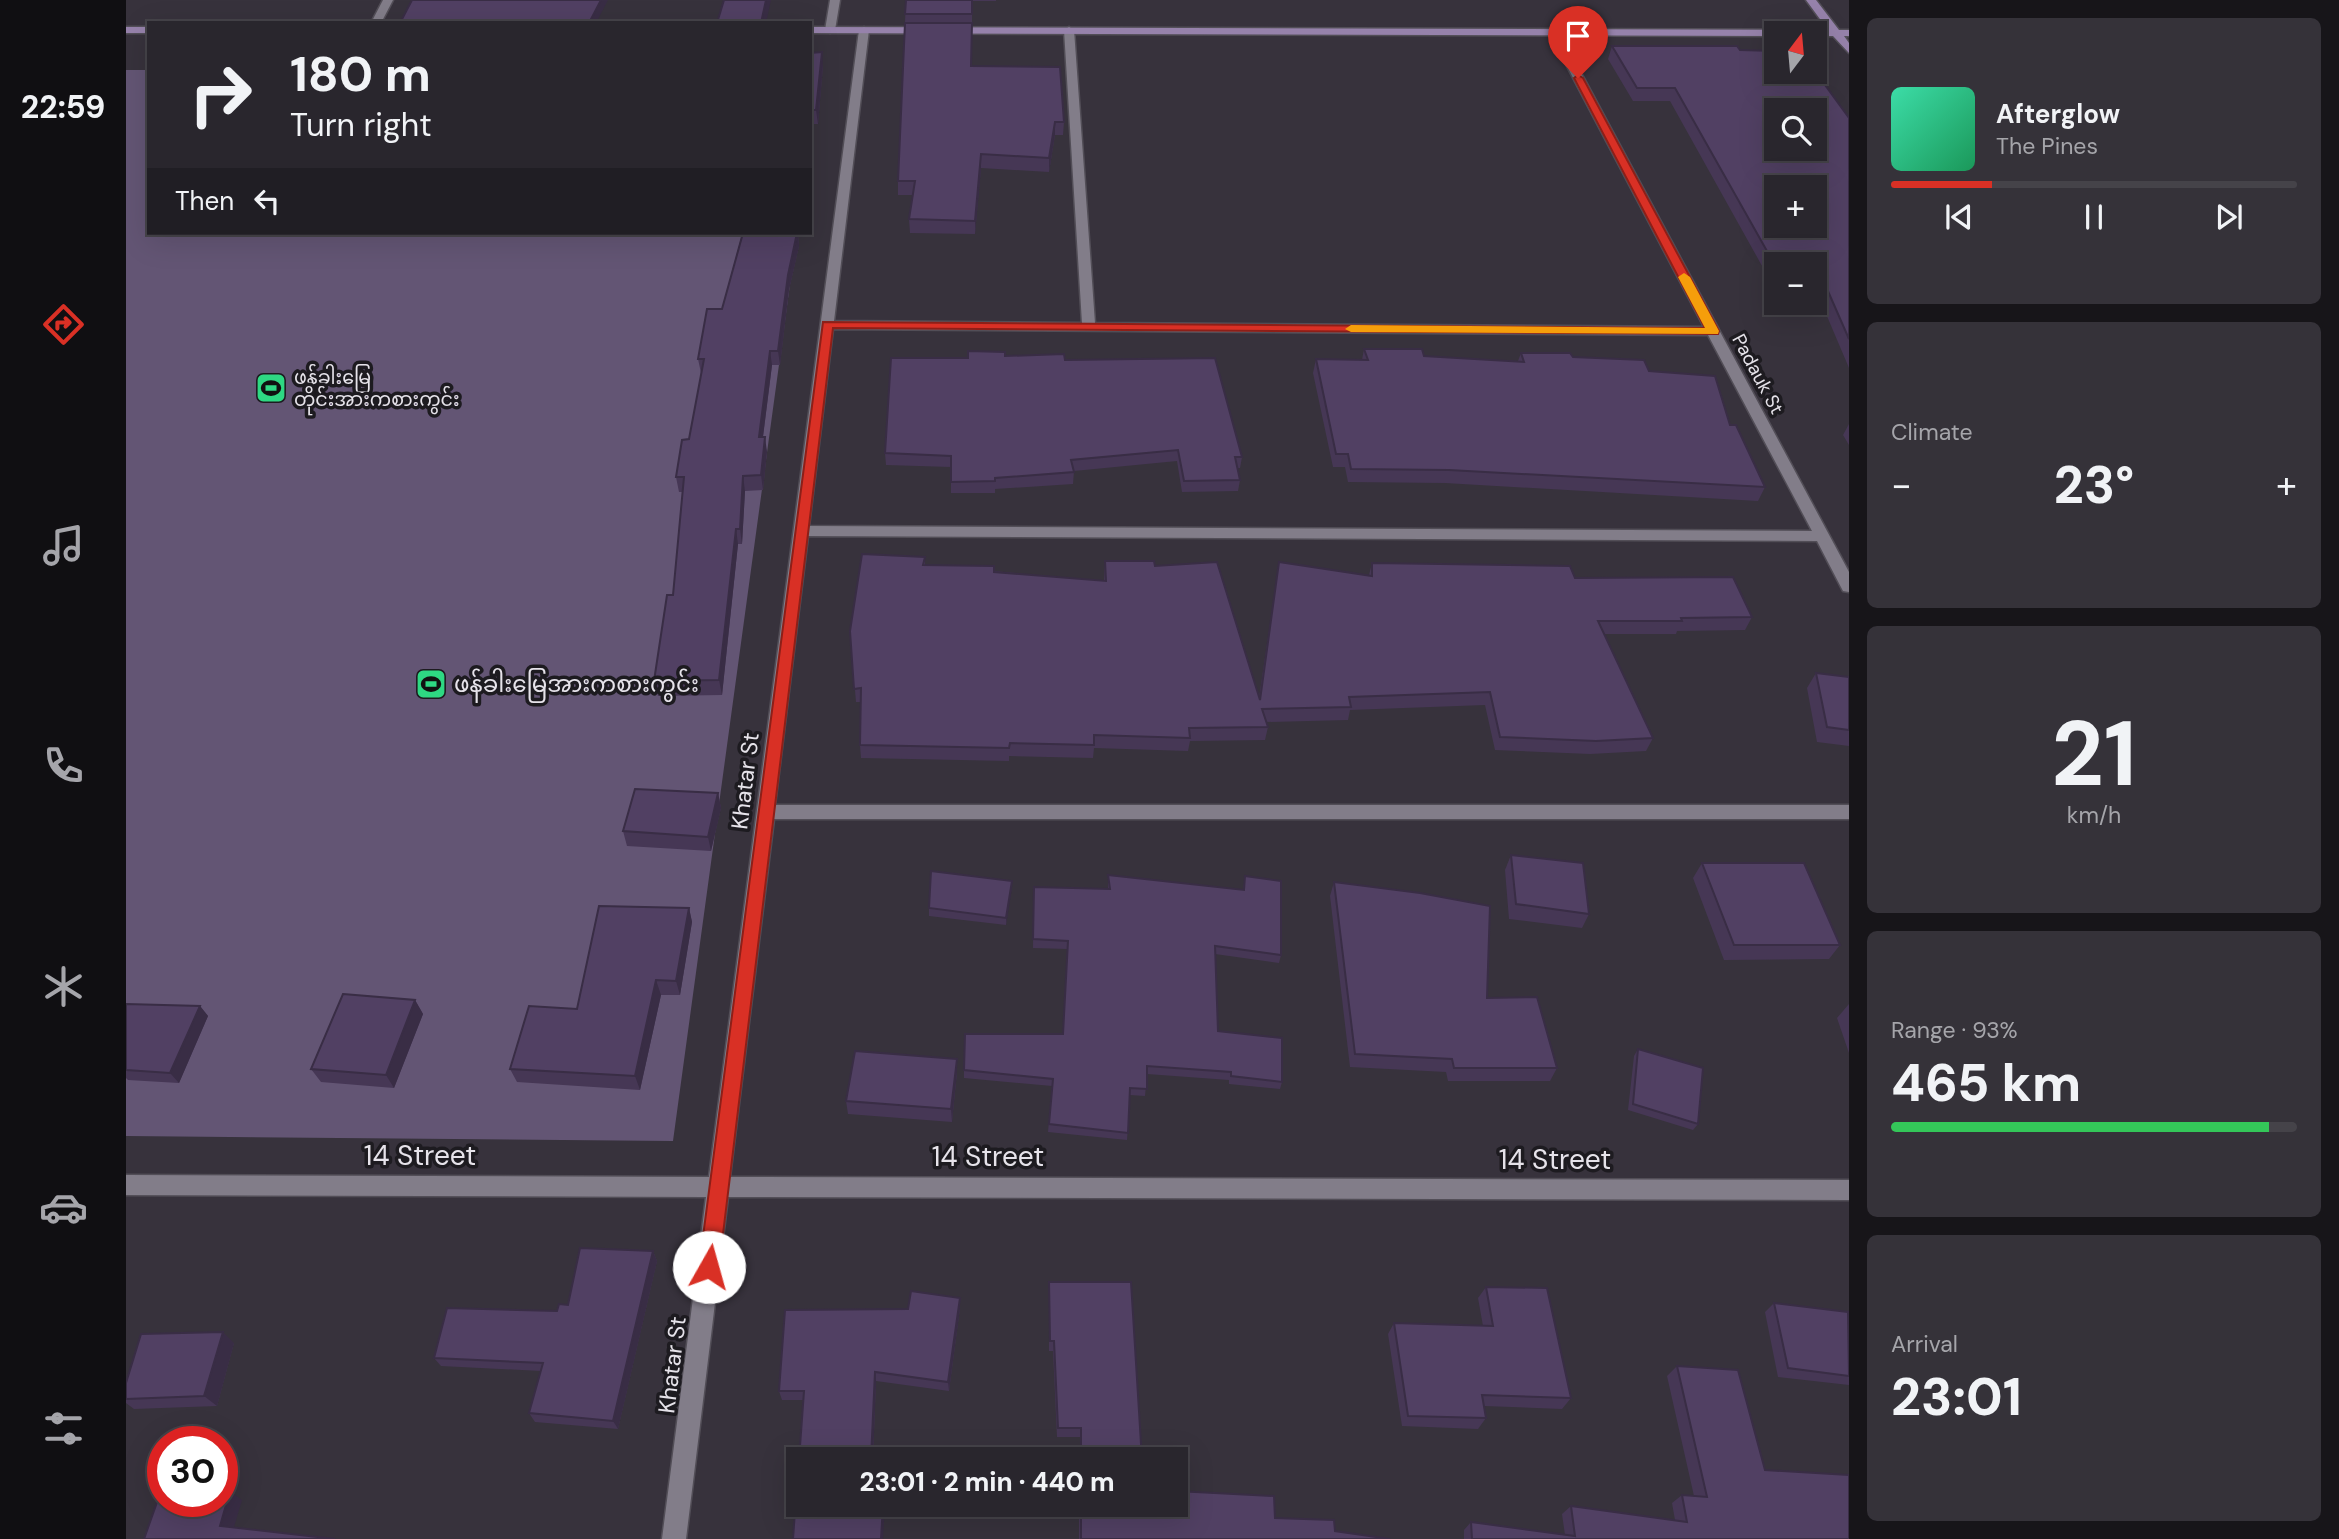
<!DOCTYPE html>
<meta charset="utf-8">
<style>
:root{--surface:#29262d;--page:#353239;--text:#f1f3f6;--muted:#a5a5aa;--line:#454349;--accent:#d93025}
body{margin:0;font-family:"DM Sans","Noto Sans Myanmar",sans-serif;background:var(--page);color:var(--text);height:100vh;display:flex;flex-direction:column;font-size:26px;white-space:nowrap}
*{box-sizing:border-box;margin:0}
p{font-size:23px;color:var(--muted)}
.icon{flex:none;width:38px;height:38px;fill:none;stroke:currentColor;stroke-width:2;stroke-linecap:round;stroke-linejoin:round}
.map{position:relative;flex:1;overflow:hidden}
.sheet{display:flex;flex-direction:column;gap:18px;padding:18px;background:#171519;width:490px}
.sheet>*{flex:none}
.hud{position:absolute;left:21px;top:21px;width:665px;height:214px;border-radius:0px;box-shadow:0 7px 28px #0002,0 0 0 2px var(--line);background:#29262d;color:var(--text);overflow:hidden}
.needle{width:46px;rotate:16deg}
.fabs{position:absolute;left:1638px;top:21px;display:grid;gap:14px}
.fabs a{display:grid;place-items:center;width:63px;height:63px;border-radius:0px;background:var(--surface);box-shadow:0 7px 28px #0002,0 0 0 2px var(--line);font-size:35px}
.speed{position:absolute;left:21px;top:1426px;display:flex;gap:14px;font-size:35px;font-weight:700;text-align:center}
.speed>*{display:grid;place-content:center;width:91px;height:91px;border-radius:50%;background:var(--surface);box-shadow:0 7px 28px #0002,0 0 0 2px var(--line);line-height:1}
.speed .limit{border:10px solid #d22;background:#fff;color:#111}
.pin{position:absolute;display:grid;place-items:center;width:60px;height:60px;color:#fff;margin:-72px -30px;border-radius:50% 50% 50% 0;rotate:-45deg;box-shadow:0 0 7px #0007}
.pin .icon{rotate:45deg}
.me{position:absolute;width:77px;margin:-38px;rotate:7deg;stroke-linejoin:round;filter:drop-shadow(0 0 5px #0008)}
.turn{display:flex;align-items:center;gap:24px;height:147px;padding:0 28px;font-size:32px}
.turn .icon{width:91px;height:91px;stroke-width:2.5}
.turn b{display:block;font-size:49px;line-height:60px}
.then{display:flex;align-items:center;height:66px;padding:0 28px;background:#0003;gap:14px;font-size:26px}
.big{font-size:52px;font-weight:800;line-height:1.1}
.sheet .widget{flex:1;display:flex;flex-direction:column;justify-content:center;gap:10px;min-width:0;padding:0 24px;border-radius:10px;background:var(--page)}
.sheet .dial{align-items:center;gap:0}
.dial b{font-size:91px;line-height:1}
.song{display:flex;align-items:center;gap:21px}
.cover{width:84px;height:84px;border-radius:10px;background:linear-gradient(135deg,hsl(160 70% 55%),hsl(150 70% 35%))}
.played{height:7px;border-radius:4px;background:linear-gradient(90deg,var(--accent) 25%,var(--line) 25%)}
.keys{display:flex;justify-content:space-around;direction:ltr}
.heat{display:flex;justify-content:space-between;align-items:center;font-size:38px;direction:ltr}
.charge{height:10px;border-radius:5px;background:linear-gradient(90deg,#34c759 93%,var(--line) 0)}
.trip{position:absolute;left:660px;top:1447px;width:402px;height:70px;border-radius:0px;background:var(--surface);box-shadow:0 7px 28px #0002,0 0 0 2px var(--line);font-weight:800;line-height:70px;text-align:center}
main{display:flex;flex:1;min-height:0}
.menu{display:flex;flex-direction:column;width:126px;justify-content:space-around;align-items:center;background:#100f12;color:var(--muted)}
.menu .icon{width:49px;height:49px}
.menu .selected{color:var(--accent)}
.menu b{font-size:32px;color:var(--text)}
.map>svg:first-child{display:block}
.green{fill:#635574}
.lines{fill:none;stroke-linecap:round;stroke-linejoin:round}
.lane-casing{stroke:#524e57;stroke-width:3}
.street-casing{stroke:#524e57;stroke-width:3}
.secondary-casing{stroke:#524e57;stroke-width:3}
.lane{fill:#827d89;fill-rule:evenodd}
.street{fill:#827d89;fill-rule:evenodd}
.secondary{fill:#9682ab;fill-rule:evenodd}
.wall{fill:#463755}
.shaded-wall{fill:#392d45}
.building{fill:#514063;stroke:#392d45;stroke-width:2;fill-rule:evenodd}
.route{fill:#d93025;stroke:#8d1f18;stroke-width:2}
.slow{fill:#f59e0b}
.labels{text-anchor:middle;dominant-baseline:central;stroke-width:7;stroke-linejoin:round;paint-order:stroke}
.far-street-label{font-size:19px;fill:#e6e3ea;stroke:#1d1b20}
.far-poi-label{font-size:19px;fill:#e6e3ea;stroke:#1d1b20;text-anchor:start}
.poi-label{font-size:23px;fill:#e6e3ea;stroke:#1d1b20;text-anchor:start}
.street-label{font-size:23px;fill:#e6e3ea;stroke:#1d1b20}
.near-street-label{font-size:28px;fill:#e6e3ea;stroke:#1d1b20}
</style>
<main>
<nav class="menu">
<b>22:59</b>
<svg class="icon selected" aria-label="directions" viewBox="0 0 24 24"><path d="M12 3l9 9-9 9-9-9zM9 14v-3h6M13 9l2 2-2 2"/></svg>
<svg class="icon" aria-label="music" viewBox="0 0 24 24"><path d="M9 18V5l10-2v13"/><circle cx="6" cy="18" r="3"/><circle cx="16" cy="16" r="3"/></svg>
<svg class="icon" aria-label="phone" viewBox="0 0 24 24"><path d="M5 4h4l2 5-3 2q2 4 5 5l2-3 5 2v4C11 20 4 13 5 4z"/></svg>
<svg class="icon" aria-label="climate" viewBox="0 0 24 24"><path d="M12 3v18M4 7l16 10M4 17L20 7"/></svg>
<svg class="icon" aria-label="car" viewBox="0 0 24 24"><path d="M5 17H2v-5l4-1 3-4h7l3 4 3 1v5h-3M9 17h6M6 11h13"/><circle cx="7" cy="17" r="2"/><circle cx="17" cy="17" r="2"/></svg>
<svg class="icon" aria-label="filters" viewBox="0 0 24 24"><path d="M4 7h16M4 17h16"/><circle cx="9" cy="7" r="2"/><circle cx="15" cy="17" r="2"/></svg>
</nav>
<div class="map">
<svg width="1723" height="1539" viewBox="0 0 1723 1539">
<rect width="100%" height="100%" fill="#37323c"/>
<path class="green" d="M0 70H23V233H671L547 1141 0 1136Z"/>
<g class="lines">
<g class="lane-casing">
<path id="lane" d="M257 0H267L255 23H245Z"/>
</g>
<g class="street-casing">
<path id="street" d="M704 0H714L709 30 704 33 699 30Z
M738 27 743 30 708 321 956 323 938 30 943 27 948 30 969 323 1578 327 1423 32 1432 30 1723 572V592L1717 591 1691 541 682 536 649 805H1723V819H648L604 1177 1723 1180V1200L602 1197 560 1539H536L580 1197 0 1195V1175L583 1177 733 30ZM707 329 1582 335 1686 531 683 526Z"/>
</g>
<g class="secondary-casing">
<path id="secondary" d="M1680 0H1690L1713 30H1723V36H1718L1723 43V53L1707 36H1689V33H1650V36L684 33V27L1702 30Z
M0 27H23V33H0Z"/>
</g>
<use href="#lane" class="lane"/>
<use href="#street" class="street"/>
<use href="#secondary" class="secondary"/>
</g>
<path class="wall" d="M780 0H870V1H846V66L938 122 937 135H929L923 172 855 168 849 234 784 233 783 219 787 195H772V181Z
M1486 46 1614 50 1695 85 1723 118V368L1692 295H1689V264H1650V291L1544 101H1507L1482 59Z
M684 53 697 66 692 124H684Z
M610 233H672L673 246 663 290 654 365H646L637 437 641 452 637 490 619 491 616 544H612L596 695 532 696 528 681 547 595 557 492H553L550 477 563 439 575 373 572 359 596 309 616 234H610Z
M1238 349 1298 356 1392 361 1395 353 1447 357 1523 371 1604 425 1639 487 1632 501 1319 483 1222 482 1219 467H1207L1187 373 1190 359 1236 360Z
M879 356 939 360 1116 457 1114 468H1111L1114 480 1112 491 1056 492 1051 461 948 471 947 484 869 489V493H825V467L760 465 759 453 842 358Z
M1723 424V445L1717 435Z
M799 557V565L978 581 979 561 1029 566 1133 698 1153 562 1243 575 1246 563 1449 578 1626 617 1619 630 1551 631 1550 634H1478L1527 738 1520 751 1464 754 1369 750 1359 705 1224 710 1222 720 1140 722 1142 727 1139 740 1064 741 1062 751 968 748 967 758 883 756V761L735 758 734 745 735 702H730L724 631Z
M1690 673 1723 677V746L1691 742 1681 688Z
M592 793 595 808 585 851 501 846 497 831Z
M1385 855 1463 914 1456 928 1383 919 1379 870Z
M1576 863 1714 945 1703 959 1598 960 1567 878Z
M982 875 1117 890 1119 876 1155 955 1153 963 1089 954 1092 1031 1156 1082 1154 1089 1103 1084V1080L1021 1074 1019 1096 1004 1095 1001 1140 922 1132 926 1086 838 1078V1070L937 1034 942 949 907 948 908 887 982 889Z
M886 881 880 925 803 916V908Z
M1208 882 1361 998 1431 1068 1424 1081H1322L1320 1072 1224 1067 1204 896Z
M563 908 566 922 554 995H535L514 1090 391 1082 384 1069Z
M289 1000 297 1014 268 1088 195 1082 185 1069Z
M0 1004 74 1006 82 1016 53 1083 2 1080 0 1078Z
M1723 1004V1053L1711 1018Z
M1512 1049 1572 1124 1567 1130 1502 1110 1508 1056Z
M831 1072 826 1122 722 1114 720 1101Z
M527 1251 531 1261 492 1429 409 1422 403 1413 415 1371 315 1366 308 1358 431 1311Z
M923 1282 1016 1460H954V1437H931L927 1351H923Z
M1360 1287 1445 1398 1436 1409 1358 1406 1360 1418 1352 1429 1276 1426 1262 1334 1268 1323 1357 1326 1352 1298Z
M834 1298V1308L823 1391 750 1381 747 1459 673 1460 677 1400H656L653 1391 782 1309Z
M1648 1303 1723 1316V1385L1652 1377 1639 1312Z
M108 1343 91 1406 8 1409 0 1403V1383Z
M1551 1366 1639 1470 1723 1539H1338V1530L1345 1522 1439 1535 1436 1514 1445 1506 1549 1520 1546 1503 1556 1495 1568 1496 1541 1376Z
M953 1505H1050L1149 1518 1209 1531 1264 1539H953Z"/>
<path class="shaded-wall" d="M475 0H482L470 23H463Z
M640 0H645L640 23H635Z
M696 52 697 66 692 124 690 110Z
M929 122V135L923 172V158Z
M855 154V168L849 234V221Z
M672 233 673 246 663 290 654 365 652 351 662 275Z
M644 351 646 365 635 452 633 437Z
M639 437 641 452 637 490 635 475Z
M617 476 619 491 616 544 614 529Z
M610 529 612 544 596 695 593 680Z
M592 793 595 808 585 851 582 837Z
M886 881V888L880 925V918Z
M563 908 566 922 554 995 550 981Z
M530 980 535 995 514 1090 509 1076Z
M289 1000 297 1014 268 1088 260 1075Z
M74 1006 82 1016 53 1083 44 1073Z
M831 1059V1072L826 1122 825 1109Z
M527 1251 531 1261 492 1429 487 1421Z
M834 1298V1308L823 1391 822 1382Z
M97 1332 108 1343 91 1406 78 1396Z
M749 1372 750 1381 747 1460H745Z
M104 1491 116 1500 106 1534 94 1526Z
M757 1505H759L757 1539H755Z"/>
<path class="building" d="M286 0H475L463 23H274Z
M598 0H640L635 23H591Z
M780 0H846V14H779Z
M779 23H846L845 66 934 67 938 122H929L923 158 855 154 849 221 783 219 789 181H772Z
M1486 46H1611L1614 50 1650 51V72H1687L1695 85H1699L1723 118V339L1698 282H1689V264H1650V267L1549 88H1511ZM1650 110H1689V149H1650ZM1650 187H1689V226H1650Z
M696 52 690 110H684V53Z
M617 233H671L662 275 652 351H644L633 437H639L635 475 617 476 614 529H610L593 680 528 681 541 595H547L558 477H550L556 440 563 439 578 359H572L581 309H596Z
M1238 349H1296L1298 356 1398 362 1395 353H1444L1447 357 1518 360 1523 371 1589 376 1604 425H1610L1639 487 1323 470 1225 469 1222 454H1210L1190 359 1242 360Z
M842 351 879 352V356L938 354 939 360 1089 358 1116 457H1109L1114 480 1058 481 1052 450 945 460 948 472 869 478V481L825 482V456L759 453 765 358H842Z
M736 554 799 557 797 565 868 566V572L980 581 979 561H1028L1029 566 1091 562 1134 700 1153 562 1246 576V563L1444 566 1449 578 1607 577 1626 617 1555 618 1556 621H1472L1527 738 1470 741 1374 737 1364 692 1223 697 1225 707 1136 709 1142 727 1063 728 1064 738 968 735V745L884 743 883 748 734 745 735 688 728 689 724 631Z
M1690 673 1723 677V730L1701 727Z
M509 789 592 793 582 837 497 831Z
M1385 855 1457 863 1463 914 1390 904Z
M1576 863H1678L1714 945H1608Z
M805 871 886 881 880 918 803 908Z
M982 875 1118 890 1119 876 1155 881V955L1089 946 1092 1031 1156 1038V1082L1105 1076V1072L1021 1066V1089L1004 1088 1002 1133 923 1124 927 1079 838 1070 839 1034H937L942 941 907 939 908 887 984 889Z
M1208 882 1294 893 1364 906 1361 998 1411 997 1431 1068H1328L1326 1059 1229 1054Z
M473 906 563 908 550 981 530 980 509 1076 384 1069 403 1006 451 1009Z
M217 994 289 1000 260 1075 185 1069Z
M0 1004 74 1006 44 1073 0 1070Z
M1512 1049 1577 1068 1572 1124 1507 1104Z
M729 1051 831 1059 825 1109 720 1101Z
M454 1248 527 1251 487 1421 403 1413 417 1363 308 1358 321 1308 431 1311 433 1304 442 1305Z
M923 1282H1005L1016 1460H955V1428H932L928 1341H924Z
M1360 1287 1421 1288 1445 1398 1356 1395 1360 1418 1282 1416 1268 1323 1367 1326Z
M785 1291 834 1298 822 1382 749 1372 745 1459H759L758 1460H673L678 1391H653L659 1310 782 1309Z
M1648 1303 1722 1312 1723 1376 1662 1368Z
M97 1332 78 1396 0 1399V1383L15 1334Z
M1551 1366 1612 1370 1639 1470 1723 1475V1539H1346L1345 1522 1449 1536 1445 1506 1561 1522 1556 1495 1581 1497Z
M672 1469V1505H757L755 1539H667Z
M35 1491H37V1502H96V1491H104L94 1526 209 1539H18Z
M1050 1491 1148 1496 1149 1518 1208 1520 1209 1531 1264 1539H955V1505H1050Z"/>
<path class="route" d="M1452 75 1457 78 1593 331 1592 334 707 328 593 1267 590 1274 583 1277 576 1274 573 1267 697 322 1579 328 1448 78Z"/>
<path class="slow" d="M1558 273 1564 277 1593 331 1592 334 1225 332 1219 329 1225 325 1579 328 1552 277Z"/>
<defs>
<g id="stadium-square" transform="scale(1.575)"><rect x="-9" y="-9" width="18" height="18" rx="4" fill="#2ed883" stroke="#1d1b20"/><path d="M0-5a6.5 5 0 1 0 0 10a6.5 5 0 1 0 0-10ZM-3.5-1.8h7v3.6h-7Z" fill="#111"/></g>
</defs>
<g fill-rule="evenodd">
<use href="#stadium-square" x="145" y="388"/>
<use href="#stadium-square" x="305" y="684"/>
</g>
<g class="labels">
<g class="far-street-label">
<text transform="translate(1632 374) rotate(62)">Padauk St</text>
</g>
<g class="far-poi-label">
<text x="168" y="377">ဖန်ခါးမြေ<tspan x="168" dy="22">တိုင်းအားကစားကွင်း</tspan></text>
</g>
<g class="poi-label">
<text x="328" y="684">ဖန်ခါးမြေအားကစားကွင်း</text>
</g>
<g class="street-label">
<text transform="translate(619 781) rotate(-83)">Khatar St</text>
<text transform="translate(546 1365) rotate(-83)">Khatar St</text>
</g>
<g class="near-street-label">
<text x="294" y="1155">14 Street</text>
<text x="862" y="1156">14 Street</text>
<text x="1429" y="1159">14 Street</text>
</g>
</g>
</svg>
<div class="fabs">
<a><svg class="needle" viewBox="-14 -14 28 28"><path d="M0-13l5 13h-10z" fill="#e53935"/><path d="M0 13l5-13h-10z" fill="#a5a5aa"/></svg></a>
<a><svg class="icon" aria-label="search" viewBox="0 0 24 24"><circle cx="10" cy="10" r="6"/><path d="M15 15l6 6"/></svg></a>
<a>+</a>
<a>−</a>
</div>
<div class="speed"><div class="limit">30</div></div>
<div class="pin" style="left:1452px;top:78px;background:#d93025"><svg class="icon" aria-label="arrive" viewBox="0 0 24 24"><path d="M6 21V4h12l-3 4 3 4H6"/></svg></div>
<svg class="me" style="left:583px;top:1267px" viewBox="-20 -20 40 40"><circle r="19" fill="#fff"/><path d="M0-13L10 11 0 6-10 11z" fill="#d93025"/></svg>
<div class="trip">23:01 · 2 min · 440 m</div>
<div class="hud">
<div class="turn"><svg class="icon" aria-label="right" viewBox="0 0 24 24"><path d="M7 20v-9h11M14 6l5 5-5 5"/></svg><div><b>180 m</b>Turn right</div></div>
<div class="then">Then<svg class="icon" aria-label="left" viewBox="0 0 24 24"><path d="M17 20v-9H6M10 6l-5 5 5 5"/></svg></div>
</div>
</div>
<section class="sheet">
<div class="widget">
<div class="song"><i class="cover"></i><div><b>Afterglow</b><p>The Pines</p></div></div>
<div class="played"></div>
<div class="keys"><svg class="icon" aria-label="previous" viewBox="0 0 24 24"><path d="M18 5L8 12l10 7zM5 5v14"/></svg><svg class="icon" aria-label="pause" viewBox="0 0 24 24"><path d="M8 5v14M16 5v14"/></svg><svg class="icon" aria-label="next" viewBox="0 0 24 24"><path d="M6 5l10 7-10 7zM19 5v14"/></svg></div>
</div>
<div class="widget"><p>Climate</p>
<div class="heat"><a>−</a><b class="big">23°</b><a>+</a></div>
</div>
<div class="widget dial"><b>21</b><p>km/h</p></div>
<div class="widget"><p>Range · 93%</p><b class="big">465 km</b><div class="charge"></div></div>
<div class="widget"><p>Arrival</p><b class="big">23:01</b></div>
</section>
</main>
